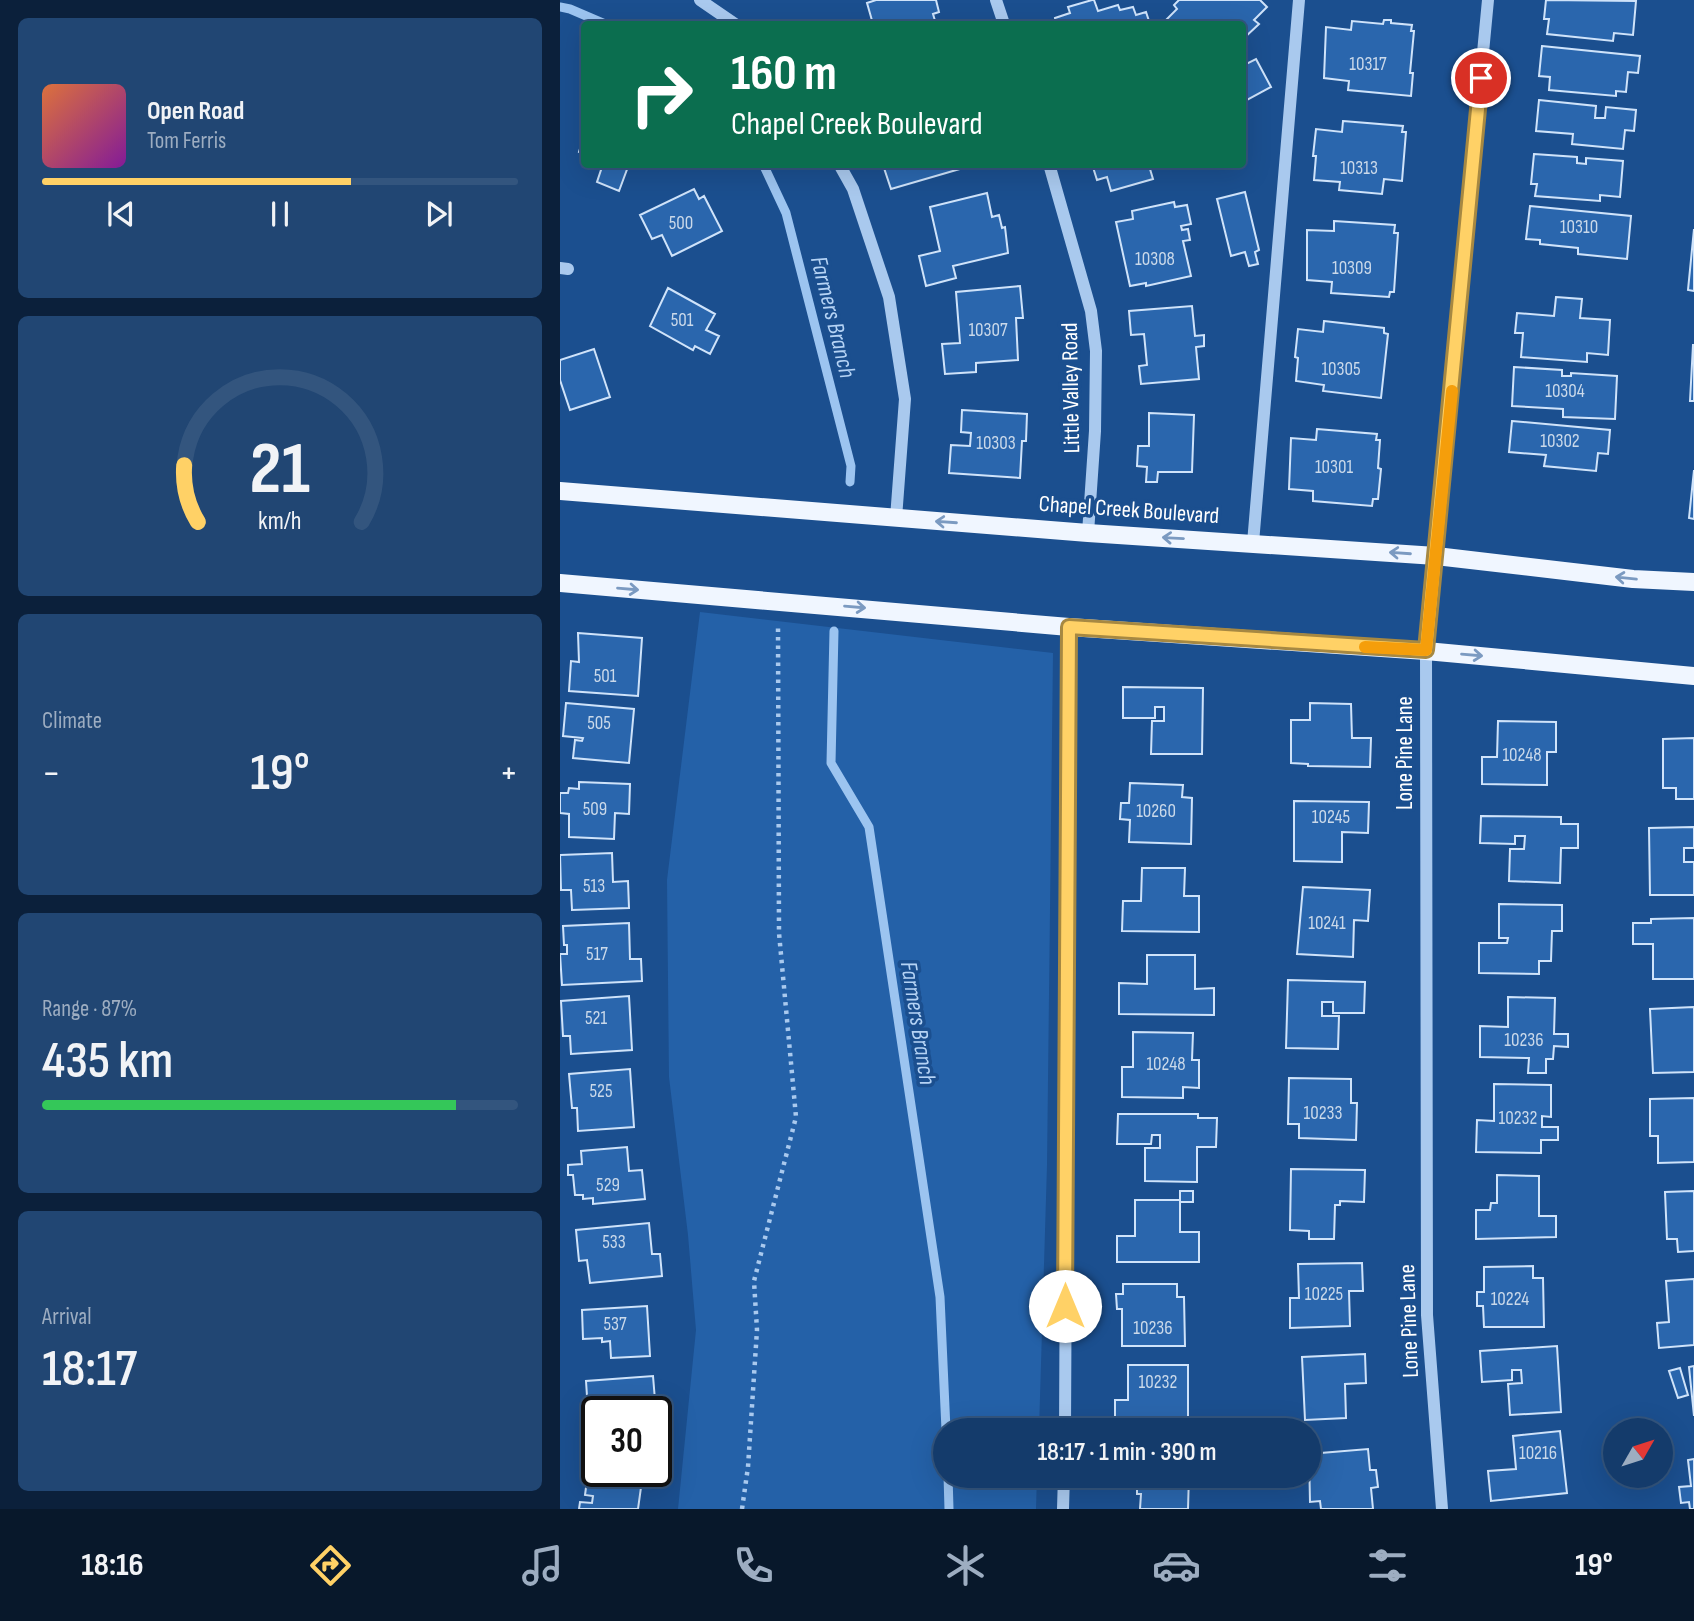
<!DOCTYPE html>
<meta charset="utf-8">
<style>
:root{--surface:#143b6b;--page:#214673;--text:#f1f3f6;--muted:#9dadc1;--line:#33557e;--accent:#ffd166}
body{margin:0;font-family:"Sofia Sans Condensed",sans-serif;background:var(--page);color:var(--text);height:100vh;display:flex;flex-direction:column;font-size:26px;white-space:nowrap}
*{box-sizing:border-box;margin:0}
p{font-size:23px;color:var(--muted)}
.icon{flex:none;width:38px;height:38px;fill:none;stroke:currentColor;stroke-width:2;stroke-linecap:round;stroke-linejoin:round}
.map{position:relative;flex:1;overflow:hidden}
.drawer{display:flex;flex-direction:column;gap:18px;padding:18px;background:#0b203b;width:560px}
.drawer>*{flex:none}
.top-card{position:absolute;left:21px;top:21px;width:665px;height:147px;border-radius:7px;box-shadow:0 7px 28px #0002,0 0 0 2px var(--line);background:#0b6e4f;color:#fff;overflow:hidden}
.needle{width:46px;rotate:51deg}
.controls{position:absolute;left:1043px;top:1418px;display:grid;gap:14px}
.controls a{display:grid;place-items:center;width:70px;height:70px;border-radius:50%;background:var(--surface);box-shadow:0 7px 28px #0002,0 0 0 2px var(--line);font-size:35px}
.speed{position:absolute;left:21px;top:1396px;display:flex;gap:14px;font-size:35px;font-weight:700;text-align:center}
.speed>*{display:grid;place-content:center;width:91px;height:91px;border-radius:50%;background:var(--surface);box-shadow:0 7px 28px #0002,0 0 0 2px var(--line);line-height:1}
.speed .limit{border:4px solid #111;border-radius:10px;background:#fff;color:#111}
.pin{position:absolute;display:grid;place-items:center;width:60px;height:60px;color:#fff;margin:-30px;border:4px solid #fff;border-radius:50%;box-shadow:0 2px 7px #0007}
.me{position:absolute;width:77px;margin:-38px;rotate:0deg;stroke-linejoin:round;filter:drop-shadow(0 0 5px #0008)}
.turn{display:flex;align-items:center;gap:24px;height:147px;padding:0 35px;font-size:32px}
.turn .icon{width:91px;height:91px;stroke-width:2.5}
.turn b{display:block;font-size:49px;line-height:60px}
.big{font-size:52px;font-weight:600;line-height:1.1}
.drawer .card{flex:1;display:flex;flex-direction:column;justify-content:center;gap:10px;min-width:0;padding:0 24px;border-radius:10px;background:var(--page)}
.drawer .dial{align-items:center;gap:0}
.dial svg{height:182px;overflow:visible;fill:none;stroke:var(--line);stroke-width:7;stroke-linecap:round;text-anchor:middle}
.dial text{fill:var(--text);stroke:none}
.song{display:flex;align-items:center;gap:21px}
.cover{width:84px;height:84px;border-radius:10px;background:linear-gradient(135deg,hsl(20 70% 55%),hsl(290 70% 35%))}
.played{height:7px;border-radius:4px;background:linear-gradient(90deg,var(--accent) 65%,var(--line) 65%)}
.keys{display:flex;justify-content:space-around;direction:ltr}
.heat{display:flex;justify-content:space-between;align-items:center;font-size:38px;direction:ltr}
.charge{height:10px;border-radius:5px;background:linear-gradient(90deg,#34c759 87%,var(--line) 0)}
.trip{position:absolute;left:373px;top:1418px;width:388px;height:70px;border-radius:35px;background:var(--surface);box-shadow:0 7px 28px #0002,0 0 0 2px var(--line);font-weight:600;line-height:70px;text-align:center}
.tab-bar{display:flex;height:112px;justify-content:space-around;align-items:center;background:#08182b;color:var(--muted)}
.tab-bar .icon{width:49px;height:49px}
.tab-bar .active{color:var(--accent)}
.tab-bar b{font-size:32px;color:var(--text)}
main{display:flex;flex:1;min-height:0}
.map>svg:first-child{display:block}
.green{fill:#2461a8}
.lines{fill:none;stroke-linecap:round;stroke-linejoin:round}
.stream{stroke:#9cc4f0;stroke-width:9}
.building{fill:#2a66ad;stroke:#cfe3fa;stroke-width:2}
.path{stroke:#a9c9ee;stroke-width:4.5;stroke-dasharray:3.5 5;stroke-linecap:butt}
.minor{stroke:#a9c9ee;stroke-width:12}
.major{stroke:#f0f6ff;stroke-width:18}
.oneway{stroke:#7b9ac1}
.route-casing{stroke:#a68842;stroke-width:18}
.route{stroke:#ffd166;stroke-width:12}
.slow{stroke:#f59e0b;stroke-width:12}
.labels{text-anchor:middle;dominant-baseline:central;stroke-width:7;stroke-linejoin:round;paint-order:stroke}
.number-label{font-size:19px;fill:#cad9ea}
.street-label{font-size:23px;fill:#fff;stroke:#1b4f8f}
.water-label{font-size:24px;font-style:italic;fill:#b5d3f5;stroke:#1b4f8f}
</style>
<main>
<section class="drawer">
<div class="card">
<div class="song"><i class="cover"></i><div><b>Open Road</b><p>Tom Ferris</p></div></div>
<div class="played"></div>
<div class="keys"><svg class="icon" aria-label="previous" viewBox="0 0 24 24"><path d="M18 5L8 12l10 7zM5 5v14"/></svg><svg class="icon" aria-label="pause" viewBox="0 0 24 24"><path d="M8 5v14M16 5v14"/></svg><svg class="icon" aria-label="next" viewBox="0 0 24 24"><path d="M6 5l10 7-10 7zM19 5v14"/></svg></div>
</div>
<div class="card dial"><svg viewBox="0 0 100 80">
<path d="M14 69A42 42 0 1 1 86 69"/>
<path d="M14 69A42 42 0 0 1 8 44" stroke="#ffd166"/>
<text x="50" y="56" font-size="32" font-weight="700">21</text>
<text x="50" y="72" font-size="11">km/h</text>
</svg></div>
<div class="card"><p>Climate</p>
<div class="heat"><a>−</a><b class="big">19°</b><a>+</a></div>
</div>
<div class="card"><p>Range · 87%</p><b class="big">435 km</b><div class="charge"></div></div>
<div class="card"><p>Arrival</p><b class="big">18:17</b></div>
</section>
<div class="map">
<svg width="1134" height="1509" viewBox="0 0 1134 1509">
<rect width="100%" height="100%" fill="#1b4f8f"/>
<path class="green" d="M140 612 493 653 487 1165 479 1430H385V1475H477L476 1509H118L136 1330 128 1235 109 1077 107 880Z"/>
<g class="lines">
<path class="stream" d="M0 7 10 9 45 24
M203 164 226 213 291 466 290 482
M274 631 271 763 309 827 380 1297 386 1430
M388 1475 389 1509"/>
</g>
<path class="building" d="M316 0H376L379 12 373 14 376 24H313L307 3Z
M532 0H534L538 11 558 5 560 10 573 7 576 15 586 12 590 24H496L495 18 510 13 508 7Z
M619 0H700L707 7 694 20 699 24 682 40V24H610L606 20 617 9 614 5Z
M986 0 1076 1 1073 35 1054 33 1053 41 987 34 989 19H984Z
M824 20H831V23L852 25 851 31H854L850 73H853L851 96 788 90 789 81 764 78 766 27 791 30 792 21 823 24Z
M982 46 1080 56 1078 73 1068 72 1066 92 1056 91V96L989 90 990 77 979 76Z
M696 59 711 87 687 100 682 92V66Z
M979 100 1036 106 1035 118H1045L1046 107 1076 110 1074 131 1065 130 1063 149 1012 144 1013 134 976 131Z
M783 121 843 126 842 132H846L842 181 824 179 822 194 779 190 780 182 754 180 756 156H753L756 129 782 132Z
M24 136V154L19 152Z
M974 154 1017 157V163L1026 164V158L1063 161 1060 197 1040 195V201L975 196 977 184H971Z
M43 164H69L59 191 37 182Z
M327 164H417L331 189 323 165Z
M532 164H599V167L590 169 593 179 551 191 547 177 537 180Z
M134 189 139 199 144 196 162 231 112 256 102 235 92 239 80 215Z
M685 192 699 250 695 252 698 264 689 266 685 252 671 256 657 199Z
M427 193 432 217 439 215 442 228 445 227 448 253 393 266 396 278 366 286 359 256 380 251 370 207Z
M614 202 615 207 627 205 631 224 621 226 622 230 628 229 630 240 623 241 631 276 586 286V283L570 286 556 222 573 219 572 211Z
M970 206 1071 216 1067 259 1018 254V248L980 244V240L966 239Z
M774 221 835 225 834 233H838L834 292H830L829 297 771 293 772 282 747 280V230L774 231Z
M1134 229V291L1128 290Z
M460 286 463 318H456L458 360 416 363V372L385 374 382 344 400 343 396 292Z
M108 288 155 314 146 330 159 336 150 354 135 346 133 350 90 326Z
M996 297 1022 299 1020 318 1050 320 1048 355 1027 353V362L961 357 963 333H955L957 313 994 316Z
M632 306 635 336 644 335V346L636 347 639 379 581 384 579 366 587 365 584 334 571 335 569 311Z
M764 321 824 328V333L828 334 821 398 763 391 764 385 736 381 738 358 735 357 738 329 763 332Z
M1133 345H1134V401H1130Z
M34 349 50 397 10 410 0 380V360Z
M954 367 1002 370V376H1011V373L1057 376 1055 419 1003 417V409L952 406Z
M402 410 467 414 466 441H462L460 478 389 473 391 445 410 446 411 433 401 432Z
M589 413 634 415 632 472H598L597 482H586L587 467 577 466 578 446H589Z
M952 421 1050 430 1048 454 1038 453 1036 471 984 466 986 455 949 452Z
M757 429 817 434 816 440H820L818 468 821 469 818 499H813L812 506 753 501V491L729 489 731 438 756 440Z
M1134 470V519L1129 518Z
M18 633 82 638 78 696 9 691 11 661 19 662Z
M563 687 643 688 642 754H591L592 721H604V707H595V718H563Z
M6 703 74 709 69 763 13 758 15 740 22 741 23 738 3 736Z
M750 703 791 704 792 738H811L810 767 748 766V764L731 763V720H750Z
M938 721 996 722V752H987V785L922 784V757H937Z
M1134 738V799H1116V788H1103V739Z
M19 782 70 784 69 814 55 813 54 839 9 837V814L0 813V793H8L9 788 19 789Z
M570 783 623 785 622 797 632 798 631 844 569 842 570 820 560 819 561 803H569Z
M734 801 809 802 808 833 782 832V862L734 861Z
M921 816 1001 817V824H1018V848H1001L1000 883 949 881 950 849H964L965 836H955V844L920 843Z
M1134 827V848H1124V862H1134V895H1090L1089 828Z
M52 853 53 882 68 881 69 908 12 910 11 890H1L0 855Z
M582 868H625L624 896H639V932L562 931 563 901H581Z
M743 887 810 890 808 921 794 920 793 957 737 954Z
M939 904 1002 905V931H992L991 961H979V974L919 973V943H947L948 938H939Z
M1134 918V979H1093V944H1073V923H1091V919Z
M69 923 70 959H81L82 981 2 985 0 954H7V945H4L3 926Z
M587 955H635V989L654 988V1015L559 1014V983L587 984Z
M728 980 805 982 804 1013H773V1002H762V1016H779L778 1049 726 1048Z
M69 996 72 1050 11 1054 10 1036H3L1 1001Z
M948 997 995 998 994 1034H1008V1047L994 1046 993 1059H986V1073H968L969 1058 920 1057V1026L948 1027Z
M1134 1007V1072L1093 1073 1090 1009Z
M573 1032 633 1033 632 1060H639V1088L623 1087V1098L562 1097V1067H573Z
M70 1069 74 1127 18 1131 17 1108H12L9 1074Z
M729 1078 791 1079V1103H797L796 1140 739 1138V1124H728Z
M934 1084 991 1085V1117L982 1116V1127H998V1140H981V1153L916 1152 917 1120 934 1121Z
M1134 1098V1162L1098 1163V1136H1090V1099Z
M558 1114H638V1118H657L656 1147H637V1182L585 1181V1148H600V1135H592L591 1144H557Z
M67 1147 69 1171 82 1170 85 1199 33 1204V1198L23 1199V1195H15L13 1175H8V1165L22 1164 21 1151Z
M731 1169 805 1170 804 1202 780 1201V1205H775L774 1239H749V1231L730 1230Z
M937 1175 979 1176V1216H996V1237L916 1239V1210H930L931 1203H937Z
M620 1191H633V1202H620V1232H639V1262H557V1236H575V1200H620Z
M1134 1191V1251L1118 1252 1117 1239H1107L1105 1192Z
M89 1223 92 1254H100L102 1276 30 1283 27 1260 19 1261 16 1230Z
M802 1263 803 1291H789L790 1326 730 1328V1298H739L738 1264Z
M973 1266V1278H983L984 1327H924L923 1306H917V1292H924V1267Z
M1134 1279V1345L1099 1348 1097 1323 1109 1322 1106 1281Z
M563 1284H617V1297H624L625 1346H562V1309H557L556 1294H563Z
M87 1306 90 1356 51 1358 50 1341 42 1342V1338L23 1339 22 1310Z
M997 1346 1001 1412 950 1415 948 1384 962 1383 961 1370H952V1380L922 1382 920 1351Z
M805 1354 806 1383 785 1384 786 1418 745 1420 742 1357Z
M568 1365H628V1421H618V1430H555V1400H568Z
M1134 1366V1416L1129 1367Z
M1120 1368 1128 1395 1118 1398 1109 1371Z
M93 1376 96 1412 28 1411 26 1381Z
M1000 1431 1007 1493 931 1501 928 1471 956 1469 953 1436Z
M808 1449 810 1470H816L818 1487 811 1488 813 1509H761L760 1501 750 1502 749 1454Z
M1134 1459V1509H1130L1129 1502 1121 1503 1119 1487 1131 1486 1128 1460Z
M29 1465 37 1467V1472L83 1473 78 1509H19L20 1502 32 1503 33 1496 25 1495Z
M556 1475H629L628 1509H580L581 1494H577V1479L556 1478Z"/>
<g class="lines">
<path class="path" d="M182 1509 188 1467 197 1330 194 1281 236 1117 219 933 218 624"/>
<path class="minor" d="M140 0 175 24
M436 0 444 24
M279 164 293 189 329 297 345 399 336 518
M489 164 531 311 536 351 535 431 528 533
M0 268 8 269
M693 543 739 0
M505 1430 509 627
M503 1509 504 1475
M882 1509 867 1315 866 651 928 0"/>
<path class="major" d="M0 491 528 533 876 556 1073 579 1134 582
M0 583 509 627 866 651 1134 676"/>
</g>
<defs><path id="oneway-shaft" d="M-6 0H5M1.5-3L5.5 0L1.5 3" fill="none" stroke-width="1.6" stroke-linecap="round" stroke-linejoin="round" transform="scale(1.75)"/></defs>
<g class="oneway">
<use href="#oneway-shaft" transform="translate(386 522) rotate(-176)"/>
<use href="#oneway-shaft" transform="translate(613 538) rotate(-177)"/>
<use href="#oneway-shaft" transform="translate(840 553) rotate(-176)"/>
<use href="#oneway-shaft" transform="translate(1066 578) rotate(-174)"/>
<use href="#oneway-shaft" transform="translate(68 589) rotate(5)"/>
<use href="#oneway-shaft" transform="translate(295 607) rotate(5)"/>
<use href="#oneway-shaft" transform="translate(912 655) rotate(5)"/>
</g>
<g class="lines">
<g class="route-casing">
<path id="route" d="M505 1306 509 627 866 650 921 78"/>
</g>
<use href="#route" class="route"/>
<path class="slow" d="M805 647 866 650 892 391"/>
</g>
<g class="labels">
<g class="number-label">
<text x="808" y="64">10317</text>
<text x="799" y="168">10313</text>
<text x="121" y="223">500</text>
<text x="1019" y="227">10310</text>
<text x="595" y="259">10308</text>
<text x="792" y="268">10309</text>
<text x="122" y="320">501</text>
<text x="428" y="330">10307</text>
<text x="781" y="369">10305</text>
<text x="1005" y="391">10304</text>
<text x="1000" y="441">10302</text>
<text x="436" y="443">10303</text>
<text x="774" y="467">10301</text>
<text x="45" y="676">501</text>
<text x="39" y="723">505</text>
<text x="962" y="755">10248</text>
<text x="35" y="809">509</text>
<text x="596" y="811">10260</text>
<text x="771" y="817">10245</text>
<text x="34" y="886">513</text>
<text x="767" y="923">10241</text>
<text x="37" y="954">517</text>
<text x="36" y="1018">521</text>
<text x="964" y="1040">10236</text>
<text x="606" y="1064">10248</text>
<text x="41" y="1091">525</text>
<text x="763" y="1113">10233</text>
<text x="958" y="1118">10232</text>
<text x="48" y="1185">529</text>
<text x="54" y="1242">533</text>
<text x="764" y="1294">10225</text>
<text x="950" y="1299">10224</text>
<text x="55" y="1324">537</text>
<text x="593" y="1328">10236</text>
<text x="598" y="1382">10232</text>
<text x="978" y="1453">10216</text>
</g>
<g class="street-label">
<text transform="translate(511 388) rotate(-91)">Little Valley Road</text>
<text transform="translate(569 510) rotate(4)">Chapel Creek Boulevard</text>
<text transform="translate(845 753) rotate(-90)">Lone Pine Lane</text>
<text transform="translate(849 1321) rotate(-92)">Lone Pine Lane</text>
</g>
<g class="water-label">
<text transform="translate(273 317) rotate(76)">Farmers Branch</text>
<text transform="translate(358 1023) rotate(81)">Farmers Branch</text>
</g>
</g>
</svg>
<div class="controls">
<a><svg class="needle" viewBox="-14 -14 28 28"><path d="M0-13l5 13h-10z" fill="#e53935"/><path d="M0 13l5-13h-10z" fill="#9dadc1"/></svg></a>
</div>
<div class="speed"><div class="limit">30</div></div>
<div class="pin" style="left:921px;top:78px;background:#d93025"><svg class="icon" aria-label="arrive" viewBox="0 0 24 24"><path d="M6 21V4h12l-3 4 3 4H6"/></svg></div>
<svg class="me" style="left:505px;top:1306px" viewBox="-20 -20 40 40"><circle r="19" fill="#fff"/><path d="M0-13L10 11 0 6-10 11z" fill="#ffd166"/></svg>
<div class="trip">18:17 · 1 min · 390 m</div>
<div class="top-card">
<div class="turn"><svg class="icon" aria-label="right" viewBox="0 0 24 24"><path d="M7 20v-9h11M14 6l5 5-5 5"/></svg><div><b>160 m</b>Chapel Creek Boulevard</div></div>
</div>
</div>
</main>
<nav class="tab-bar">
<b>18:16</b>
<svg class="icon active" aria-label="directions" viewBox="0 0 24 24"><path d="M12 3l9 9-9 9-9-9zM9 14v-3h6M13 9l2 2-2 2"/></svg>
<svg class="icon" aria-label="music" viewBox="0 0 24 24"><path d="M9 18V5l10-2v13"/><circle cx="6" cy="18" r="3"/><circle cx="16" cy="16" r="3"/></svg>
<svg class="icon" aria-label="phone" viewBox="0 0 24 24"><path d="M5 4h4l2 5-3 2q2 4 5 5l2-3 5 2v4C11 20 4 13 5 4z"/></svg>
<svg class="icon" aria-label="climate" viewBox="0 0 24 24"><path d="M12 3v18M4 7l16 10M4 17L20 7"/></svg>
<svg class="icon" aria-label="car" viewBox="0 0 24 24"><path d="M5 17H2v-5l4-1 3-4h7l3 4 3 1v5h-3M9 17h6M6 11h13"/><circle cx="7" cy="17" r="2"/><circle cx="17" cy="17" r="2"/></svg>
<svg class="icon" aria-label="filters" viewBox="0 0 24 24"><path d="M4 7h16M4 17h16"/><circle cx="9" cy="7" r="2"/><circle cx="15" cy="17" r="2"/></svg>
<b>19°</b>
</nav>
